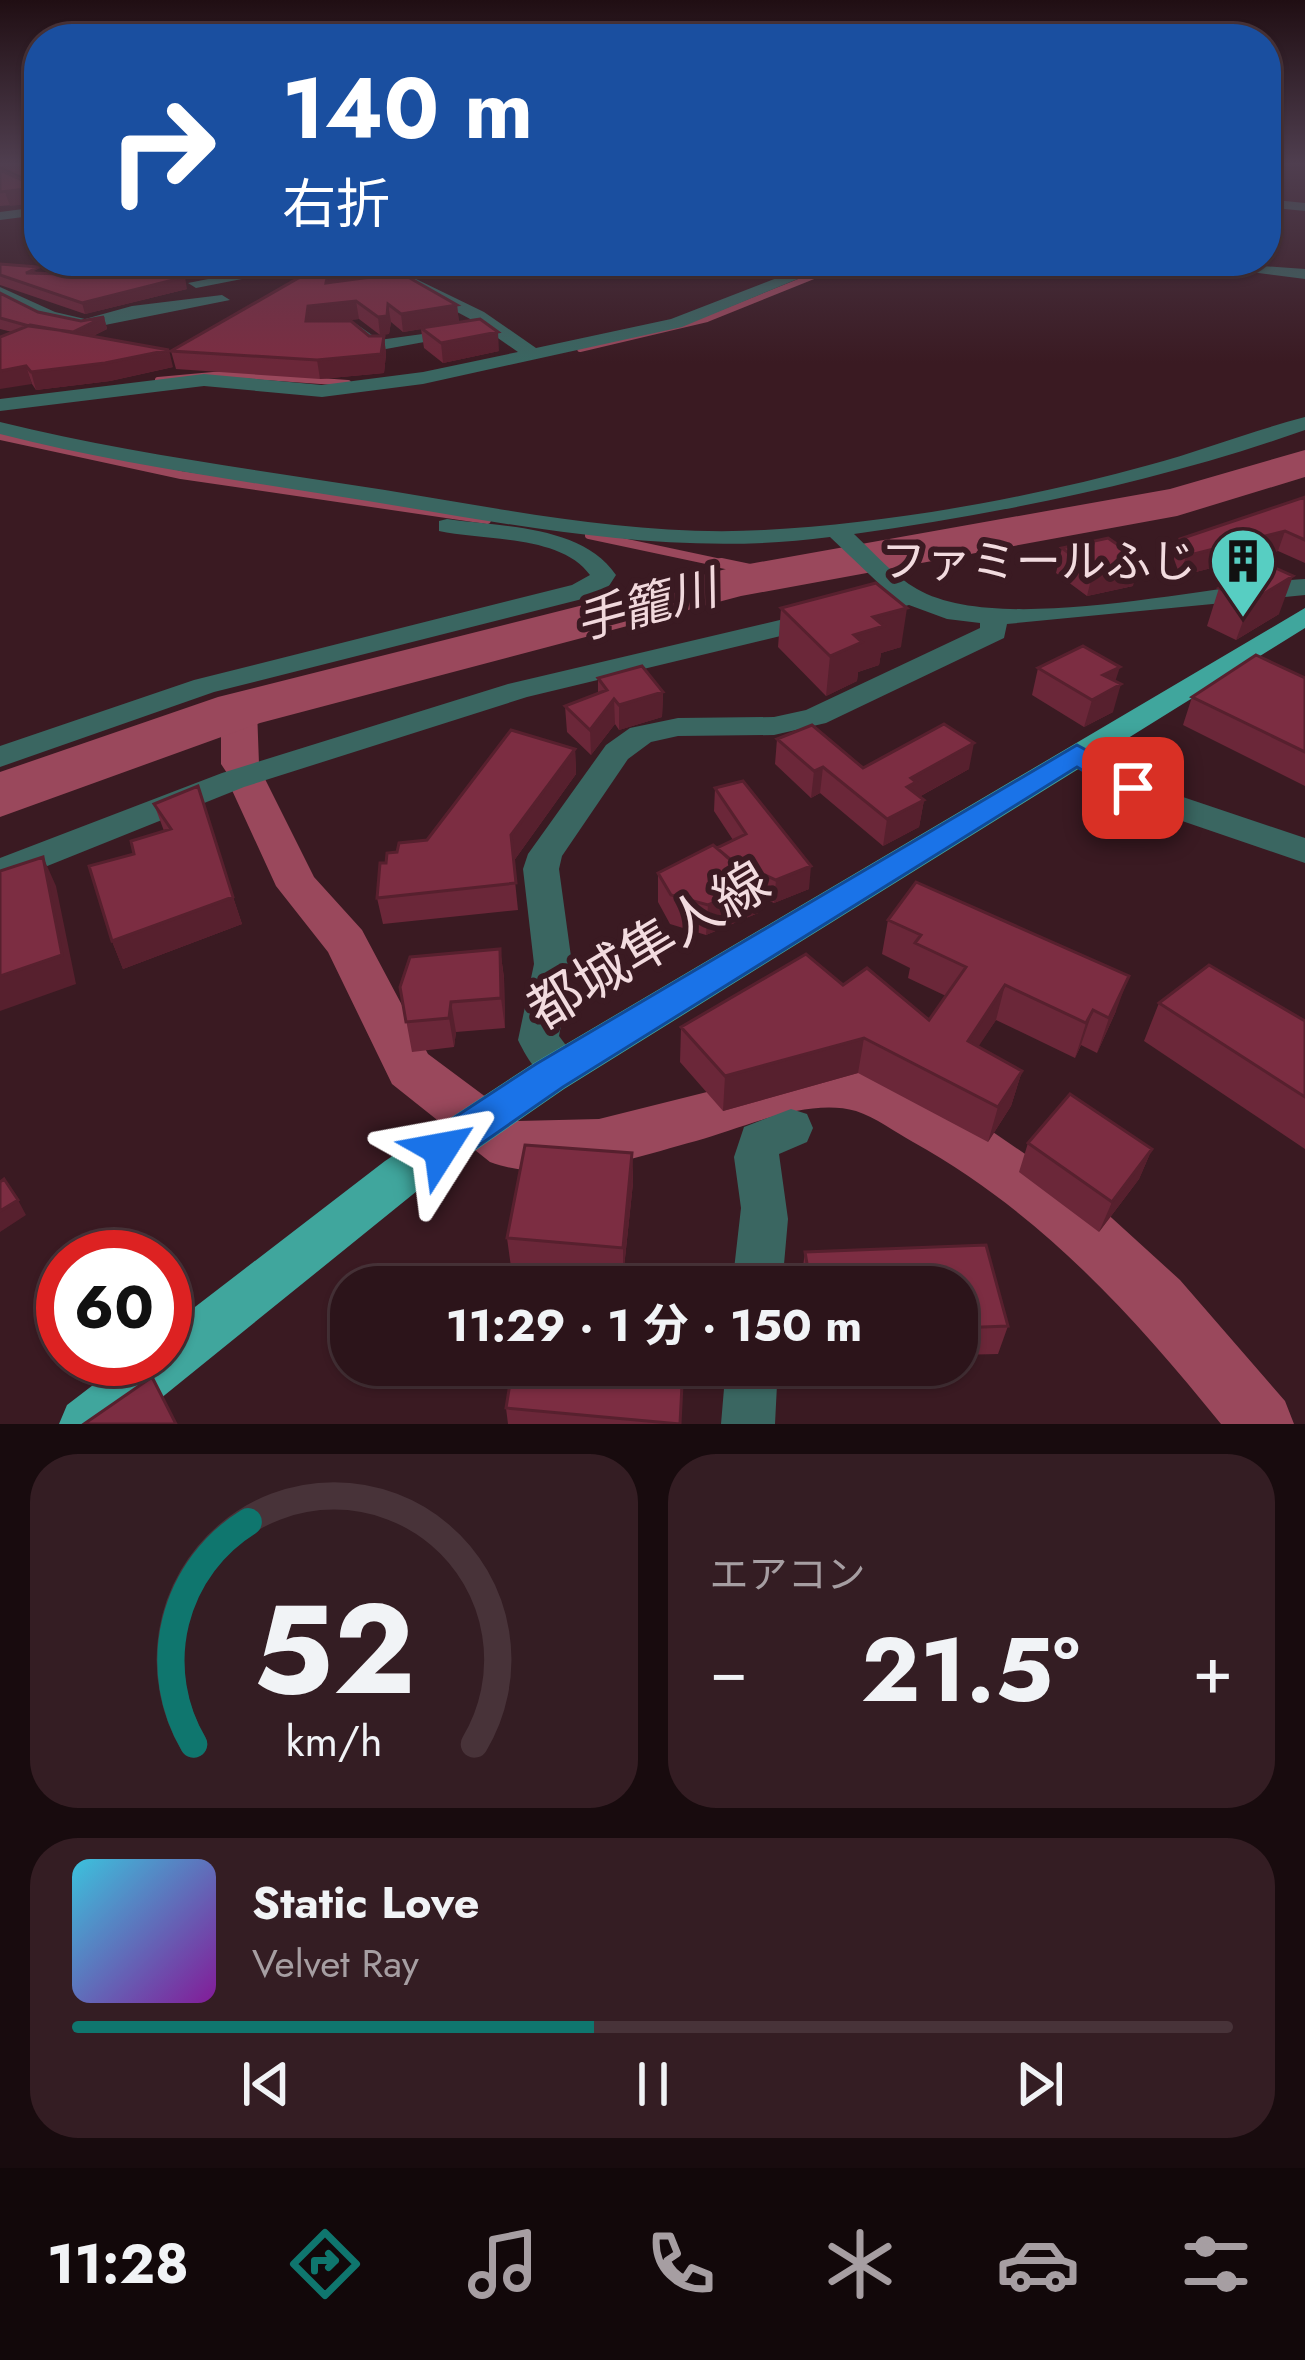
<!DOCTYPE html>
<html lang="ja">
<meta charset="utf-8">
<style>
:root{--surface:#2c141a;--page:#341d23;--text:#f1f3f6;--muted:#a69ea2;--line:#483339;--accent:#0f766e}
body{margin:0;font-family:Jost,"Noto Sans JP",sans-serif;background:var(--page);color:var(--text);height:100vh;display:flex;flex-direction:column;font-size:45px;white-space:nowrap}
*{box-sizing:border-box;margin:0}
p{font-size:39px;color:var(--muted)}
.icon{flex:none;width:66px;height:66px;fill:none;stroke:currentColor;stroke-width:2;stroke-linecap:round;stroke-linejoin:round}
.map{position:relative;height:1424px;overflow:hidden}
.details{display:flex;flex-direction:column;gap:30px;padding:30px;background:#180b0e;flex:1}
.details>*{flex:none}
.hud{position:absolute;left:24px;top:24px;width:1257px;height:252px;border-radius:48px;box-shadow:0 3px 9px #0004,0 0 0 3px var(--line);background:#1a4fa0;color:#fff;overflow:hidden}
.speed{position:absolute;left:36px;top:1230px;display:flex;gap:24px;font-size:60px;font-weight:700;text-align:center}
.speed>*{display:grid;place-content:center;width:156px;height:156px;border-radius:50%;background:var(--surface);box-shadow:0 3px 9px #0004,0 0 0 3px var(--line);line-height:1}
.speed .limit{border:18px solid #d22;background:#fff;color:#111}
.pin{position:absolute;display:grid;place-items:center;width:102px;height:102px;color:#fff;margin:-51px;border-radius:24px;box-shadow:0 6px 18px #0006}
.me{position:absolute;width:132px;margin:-66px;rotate:56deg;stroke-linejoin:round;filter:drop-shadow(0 0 9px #0008)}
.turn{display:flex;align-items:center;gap:42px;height:252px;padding:0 60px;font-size:54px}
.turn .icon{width:156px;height:156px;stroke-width:2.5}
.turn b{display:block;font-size:84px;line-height:102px}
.big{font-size:90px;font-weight:700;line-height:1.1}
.details .widget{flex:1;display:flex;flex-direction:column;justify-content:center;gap:18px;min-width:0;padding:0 42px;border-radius:48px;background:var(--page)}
.details .dial{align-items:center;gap:0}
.dial svg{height:312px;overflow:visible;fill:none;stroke:var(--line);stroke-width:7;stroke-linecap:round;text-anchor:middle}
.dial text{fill:var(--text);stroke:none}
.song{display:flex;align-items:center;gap:36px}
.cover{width:144px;height:144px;border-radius:18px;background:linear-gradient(135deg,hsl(190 70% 55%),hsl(290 70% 35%))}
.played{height:12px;border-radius:6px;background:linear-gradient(90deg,var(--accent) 45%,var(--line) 45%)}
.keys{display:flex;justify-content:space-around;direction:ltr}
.heat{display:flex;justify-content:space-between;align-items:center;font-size:66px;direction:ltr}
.details .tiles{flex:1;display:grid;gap:30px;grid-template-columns:1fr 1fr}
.widget:last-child{grid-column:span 2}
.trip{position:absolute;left:330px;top:1266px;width:648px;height:120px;border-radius:48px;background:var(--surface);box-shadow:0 3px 9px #0004,0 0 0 3px var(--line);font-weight:700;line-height:120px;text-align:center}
.menu{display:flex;height:192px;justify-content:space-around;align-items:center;background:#12080a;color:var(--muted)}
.menu .icon{width:84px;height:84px}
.menu .on{color:var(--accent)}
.menu b{font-size:54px;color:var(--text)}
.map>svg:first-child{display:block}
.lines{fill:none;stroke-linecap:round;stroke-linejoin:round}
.stream-far3{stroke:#9a485c;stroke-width:4.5}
.stream-far2{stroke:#9a485c;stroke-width:6}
.stream-far1{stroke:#9a485c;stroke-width:8}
.stream{stroke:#9a485c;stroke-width:10}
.canal{fill:#9a485c;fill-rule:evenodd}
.river{fill:#9a485c;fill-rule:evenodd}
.street{fill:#3a6661;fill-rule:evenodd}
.primary{fill:#40a69d;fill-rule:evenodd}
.wall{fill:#6b2739}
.shaded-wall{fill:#57202e}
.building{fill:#7c2d42;stroke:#57202e;stroke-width:3}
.route{fill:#1a73e8;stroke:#114b97;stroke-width:3}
.labels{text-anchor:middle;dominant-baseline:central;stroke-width:12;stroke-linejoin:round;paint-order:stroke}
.poi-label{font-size:45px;fill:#f2dbdf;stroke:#3a1a22;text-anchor:end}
.water-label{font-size:48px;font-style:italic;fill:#f1d8dc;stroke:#3a1a22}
.near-street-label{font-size:54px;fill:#f2dbdf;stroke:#3a1a22}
</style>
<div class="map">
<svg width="1305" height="1424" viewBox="0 0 1305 1424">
<rect width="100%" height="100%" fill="#3a1a22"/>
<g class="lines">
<path class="stream-far3" d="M838 266 852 261"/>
<path class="stream-far2" d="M580 349 707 319 846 263
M158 380 224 374 348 383"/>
<path class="stream-far1" d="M0 436 181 475 487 520
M589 535 735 566"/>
<path class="stream" d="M721 563 770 573"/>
<path class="canal" d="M239 699 257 710 259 764 253 773H227L221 764V710Z
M251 775 265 779 314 877 362 930 428 1054 518 1121 599 1119 819 1064 883 1075 990 1130 1091 1199 1180 1280 1285 1401 1294 1424H1221C1131 1313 1039 1212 913 1142 895 1132 875 1117 856 1111 808 1097 743 1128 696 1141 633 1158 555 1186 490 1162L392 1084 328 952 276 886 231 788 237 779Z"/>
<path class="river" d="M1305 450V477L1177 516 741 596 260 723 0 817V772L218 697 738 566 1170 489Z"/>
<path class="street" d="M1266 199 1305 203V211L1266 207Z
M39 207V215L0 220V212Z
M299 261H333L196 288 188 283Z
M444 261H467L416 279 484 312 536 348 671 319 821 261H841L682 327 423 384 322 397 204 386 0 411V399L204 374 322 385 423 372 518 352 472 320 394 278Z
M1190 261 1305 269V279L1197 265Z
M0 287 55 312 85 319 132 306 222 295 230 300 85 329 44 320 0 298Z
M355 323 379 340 459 329 468 334 375 351 349 332 346 328Z
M1305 417V430C1158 482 1008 512 854 534 874 553 894 576 917 589 1000 637 1207 585 1305 579V595L1007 624 1004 638 826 723 774 735 678 736 651 742 628 759 562 856 559 869 572 964 559 1036 583 1068 577 1080C547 1091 530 1065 518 1040L534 964 523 869 528 854 606 745 630 728 678 718 774 717 806 710 980 628V623L947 619 909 605 527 697 244 787 0 885V858L222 773 508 684 890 594 830 537C674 558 521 526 368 501 245 481 121 465 0 434V422C127 453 256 470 385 490 509 510 637 537 764 530 891 523 1025 499 1149 465 1201 451 1252 431 1305 417Z
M447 519C502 527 582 525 616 575L607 589 590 597 214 692 0 767V746L194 680 572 585 590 575C561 534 483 541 439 531V521Z
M1077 744 1174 794 1305 838V863L1150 810 1066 761 1061 754Z
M791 1109 807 1114 813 1128 807 1142 779 1154 788 1219 782 1287H732L741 1208 734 1157 744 1127Z
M726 1365H778L775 1424H721Z"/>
<path class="primary" d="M1305 608V628L564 1089 417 1191 129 1424H59L67 1405 127 1359H165V1330L385 1161 534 1063Z"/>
</g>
<path class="wall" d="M0 164H39V203L0 206V170L38 187V184L0 166Z
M312 261H438L399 267 374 262 376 276 457 305 459 323 499 351 443 363 424 348 421 329 403 332 391 322 389 334 380 335 359 319 336 321 369 336H384L386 354 384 373 320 379 176 369 171 351 313 269Z
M0 264 41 273 187 289 85 314 0 285Z
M0 293 38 312 81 321 104 317 107 329 93 336 173 367 110 381 36 390 32 384 12 332 0 329Z
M1305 497V563L1278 551 1180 576 1174 559 1180 539Z
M1062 548 1133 586 1087 596 1056 573Z
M1219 588 1279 614 1236 640 1207 626Z
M781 608 901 647 881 653 879 665 858 672 857 681 826 696 778 647Z
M1038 668 1115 681 1113 712 1084 727 1032 695Z
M598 678 663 692 662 717 619 730 615 724 591 755 567 732 565 706 598 693Z
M1305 678V786L1183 725 1192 697Z
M777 739 863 768 969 769 919 797 924 800 919 827 883 846 820 793 811 798 775 764Z
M575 749 576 774 513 862 518 910 383 924 377 898 386 863 397 852 427 840Z
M715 788 809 889 774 903 759 896 758 913 706 935 670 924 658 902V873L733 840 714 811Z
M154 804 233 897 242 924 123 969 112 941 134 854 164 831Z
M888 920 1116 1011 1097 1053 1081 1045 1075 1058 996 1020 978 1046 1022 1071 1011 1106 988 1142 858 1073 723 1111 680 1062 681 1027 843 985 929 1020 946 996 908 978 910 968 882 954Z
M500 949 504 978 505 1028 456 1032 454 1047 412 1052 400 987Z
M1159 1003 1305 1021V1149L1144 1041Z
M1028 1143 1152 1149 1139 1179 1099 1232 1019 1172Z
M632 1153 633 1183 623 1277 511 1267 507 1238Z
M986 1245 1008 1326 998 1354 957 1355V1287H802L801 1281 805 1252Z
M506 1408 681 1424H508Z"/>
<path class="shaded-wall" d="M34 188 38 203 10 206 5 192Z
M374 261 376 277 326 283 329 269Z
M399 261H438L399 267Z
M185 277 187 289 85 314 82 303Z
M356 301 359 319 312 324 306 321 308 306Z
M388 304 391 322 389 334 380 335 378 317Z
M457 305 459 323 403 332 401 314Z
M104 317 107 329 71 347 67 335Z
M498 332 499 351 443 363 441 343Z
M384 336 386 354 384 373 320 379 317 360Z
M169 350 173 367 110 381 36 390 31 372Z
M26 366 32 384 0 389V371Z
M1285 531 1278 551 1180 576 1186 556Z
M1140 560 1133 586 1087 596 1093 571Z
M1293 576 1279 614 1236 640 1250 602Z
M907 608 901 647 881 653 879 665 858 672 857 681 826 696 830 656 873 617Z
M1120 667 1113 688 1121 684 1113 712 1084 727 1092 700 1103 675Z
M663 692 662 717 619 730V705Z
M614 699 615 724 591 755 590 730Z
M974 743 969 769 913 800H924L919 827 883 846 887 819 911 778Z
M575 749 576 774 513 862 511 835Z
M823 767 820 793 811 798 814 771Z
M43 857 56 886 76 984 0 1011V976Z
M811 866 809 889 774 903 776 880Z
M760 884 758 913 706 935 708 905Z
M233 897 242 924 123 969 112 941Z
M500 949 504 978 505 1028 501 998Z
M1129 976 1116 1011 1097 1053 1109 1018Z
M1005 985 996 1020 959 1076 968 1041Z
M451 1002 456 1032 454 1047 449 1018Z
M1093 1010 1081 1045 1075 1058 1086 1023Z
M864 1038 858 1073 723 1111 725 1076Z
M1022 1071 1011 1106 988 1142 998 1107Z
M1152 1149 1139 1179 1099 1232 1112 1202Z
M632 1153 633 1183 623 1277V1248Z
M18 1200 26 1215 0 1232V1211Z"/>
<path class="building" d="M21 164H39V194L34 188 0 192V170L38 187 37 171Z
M328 261H373L329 269 326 283 401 273 457 305 401 314 388 304 387 316 378 317 356 301 308 306 306 321H351L369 336H384L381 354 317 360 171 351Z
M0 264 39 267 26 273 185 277 82 303 0 275Z
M0 293 38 312 81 321 104 317 73 332 29 326 0 318Z
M480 319 498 332 441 343 421 328Z
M30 325 169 350 105 363 31 372 26 366 0 371V337Z
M1305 497V540L1285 531 1186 556 1180 539Z
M1108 538 1140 560 1093 571 1062 548Z
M1271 566 1293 576 1250 602 1219 588 1255 568Z
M876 583 907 608 873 617 884 626 854 635 862 642 830 656 781 608Z
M1083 646 1120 667 1103 675 1121 684 1092 700 1038 668Z
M1256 655 1305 678V752L1192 697Z
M642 666 663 692 619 705 614 699 590 730 565 706 607 690 598 678Z
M944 724 974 743 911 778 916 782 907 787 924 800 887 819 823 767 814 771 777 739 812 725 863 768Z
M511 730 575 749 511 835 516 883 377 898 380 863H386L387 853 397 852 399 843 427 840Z
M743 781 811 866 776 880 728 858 717 848 746 834 715 788Z
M198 786 233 897 112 941 89 866 134 854 131 841 171 829 154 804Z
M713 845 760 884 708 905 671 895 658 873Z
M43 857 62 955 0 976V871Z
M916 882 1129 976 1109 1018 1093 1010 1086 1023 1005 985 968 1041 1022 1071 998 1107 864 1038 725 1076 681 1027 806 954 843 985 867 968 929 1020 966 967 915 943 921 935 888 920Z
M500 949 501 998 451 1002 449 1018 406 1022 400 987 410 957Z
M1209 965 1305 1021V1097L1159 1003Z
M1070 1094 1152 1149 1112 1202 1028 1143Z
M525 1145 632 1153 623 1248 507 1238Z
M4 1179 18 1200 0 1211V1182Z
M986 1245 1008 1326 957 1328V1287H811L805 1252Z
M513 1365H683L680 1424 506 1408Z
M152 1377 176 1424H84Z"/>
<linearGradient id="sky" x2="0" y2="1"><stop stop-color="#200e13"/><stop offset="0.45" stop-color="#4f3e4f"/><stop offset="1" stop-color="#4f3e4f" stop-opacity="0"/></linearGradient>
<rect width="1305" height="363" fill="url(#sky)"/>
<path class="route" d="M1077 745 1144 782 1148 788 1144 795H1123L1077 767 563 1087 455 1162 441 1167 426 1162 420 1149 426 1136 536 1064Z"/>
<defs>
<g id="building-pin" transform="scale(3.45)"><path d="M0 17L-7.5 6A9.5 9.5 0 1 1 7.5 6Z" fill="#57cec2" stroke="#3a1a22"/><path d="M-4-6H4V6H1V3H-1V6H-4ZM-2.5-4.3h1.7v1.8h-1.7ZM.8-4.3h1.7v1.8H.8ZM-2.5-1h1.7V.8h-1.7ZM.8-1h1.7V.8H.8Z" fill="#111"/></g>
</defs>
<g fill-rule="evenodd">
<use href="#building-pin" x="1243" y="561"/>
</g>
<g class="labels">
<g class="poi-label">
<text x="1196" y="561">ファミールふじ</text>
</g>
<g class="water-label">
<text transform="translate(646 605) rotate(-15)">手籠川</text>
</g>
<g class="near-street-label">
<text transform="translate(648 945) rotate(-31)">都城隼人線</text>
</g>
</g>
</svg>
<div class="speed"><div class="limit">60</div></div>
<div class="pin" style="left:1133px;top:788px;background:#d93025"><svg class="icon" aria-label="arrive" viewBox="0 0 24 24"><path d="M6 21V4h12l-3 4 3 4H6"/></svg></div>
<svg class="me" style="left:441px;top:1149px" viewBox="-20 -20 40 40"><path d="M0-17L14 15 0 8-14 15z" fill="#1a73e8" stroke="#fff" stroke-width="4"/></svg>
<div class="trip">11:29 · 1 分 · 150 m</div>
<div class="hud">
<div class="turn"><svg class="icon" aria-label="right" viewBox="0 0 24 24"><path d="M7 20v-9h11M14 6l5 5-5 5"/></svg><div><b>140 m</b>右折</div></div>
</div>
</div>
<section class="details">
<div class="tiles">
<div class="widget dial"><svg viewBox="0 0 100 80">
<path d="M14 69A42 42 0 1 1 86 69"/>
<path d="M14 69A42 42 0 0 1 28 12" stroke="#0f766e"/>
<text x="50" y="56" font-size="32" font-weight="700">52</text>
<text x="50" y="72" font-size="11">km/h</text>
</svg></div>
<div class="widget"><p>エアコン</p>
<div class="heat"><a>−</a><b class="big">21.5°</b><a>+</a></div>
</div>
<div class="widget">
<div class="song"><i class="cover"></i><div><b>Static Love</b><p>Velvet Ray</p></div></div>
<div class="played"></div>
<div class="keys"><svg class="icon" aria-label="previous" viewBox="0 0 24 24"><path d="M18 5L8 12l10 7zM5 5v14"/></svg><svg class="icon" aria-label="pause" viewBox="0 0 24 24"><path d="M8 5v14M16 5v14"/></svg><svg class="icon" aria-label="next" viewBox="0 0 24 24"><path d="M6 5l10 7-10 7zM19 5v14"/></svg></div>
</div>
</div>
</section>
<nav class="menu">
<b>11:28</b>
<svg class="icon on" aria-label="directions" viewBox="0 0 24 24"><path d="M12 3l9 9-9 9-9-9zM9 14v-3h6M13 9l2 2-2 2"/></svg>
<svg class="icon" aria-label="music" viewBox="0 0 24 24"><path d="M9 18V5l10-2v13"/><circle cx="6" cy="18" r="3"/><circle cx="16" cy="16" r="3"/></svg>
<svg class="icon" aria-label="phone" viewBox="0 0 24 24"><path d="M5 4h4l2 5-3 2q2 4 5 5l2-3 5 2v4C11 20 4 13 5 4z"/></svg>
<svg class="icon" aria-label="climate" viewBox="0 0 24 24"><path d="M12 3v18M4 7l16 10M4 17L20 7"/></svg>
<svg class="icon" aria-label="car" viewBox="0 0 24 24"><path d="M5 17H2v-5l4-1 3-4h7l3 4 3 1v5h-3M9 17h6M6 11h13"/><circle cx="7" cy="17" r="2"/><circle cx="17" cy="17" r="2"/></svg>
<svg class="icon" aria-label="filters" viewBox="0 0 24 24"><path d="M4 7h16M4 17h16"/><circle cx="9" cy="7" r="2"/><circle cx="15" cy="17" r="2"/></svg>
</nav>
